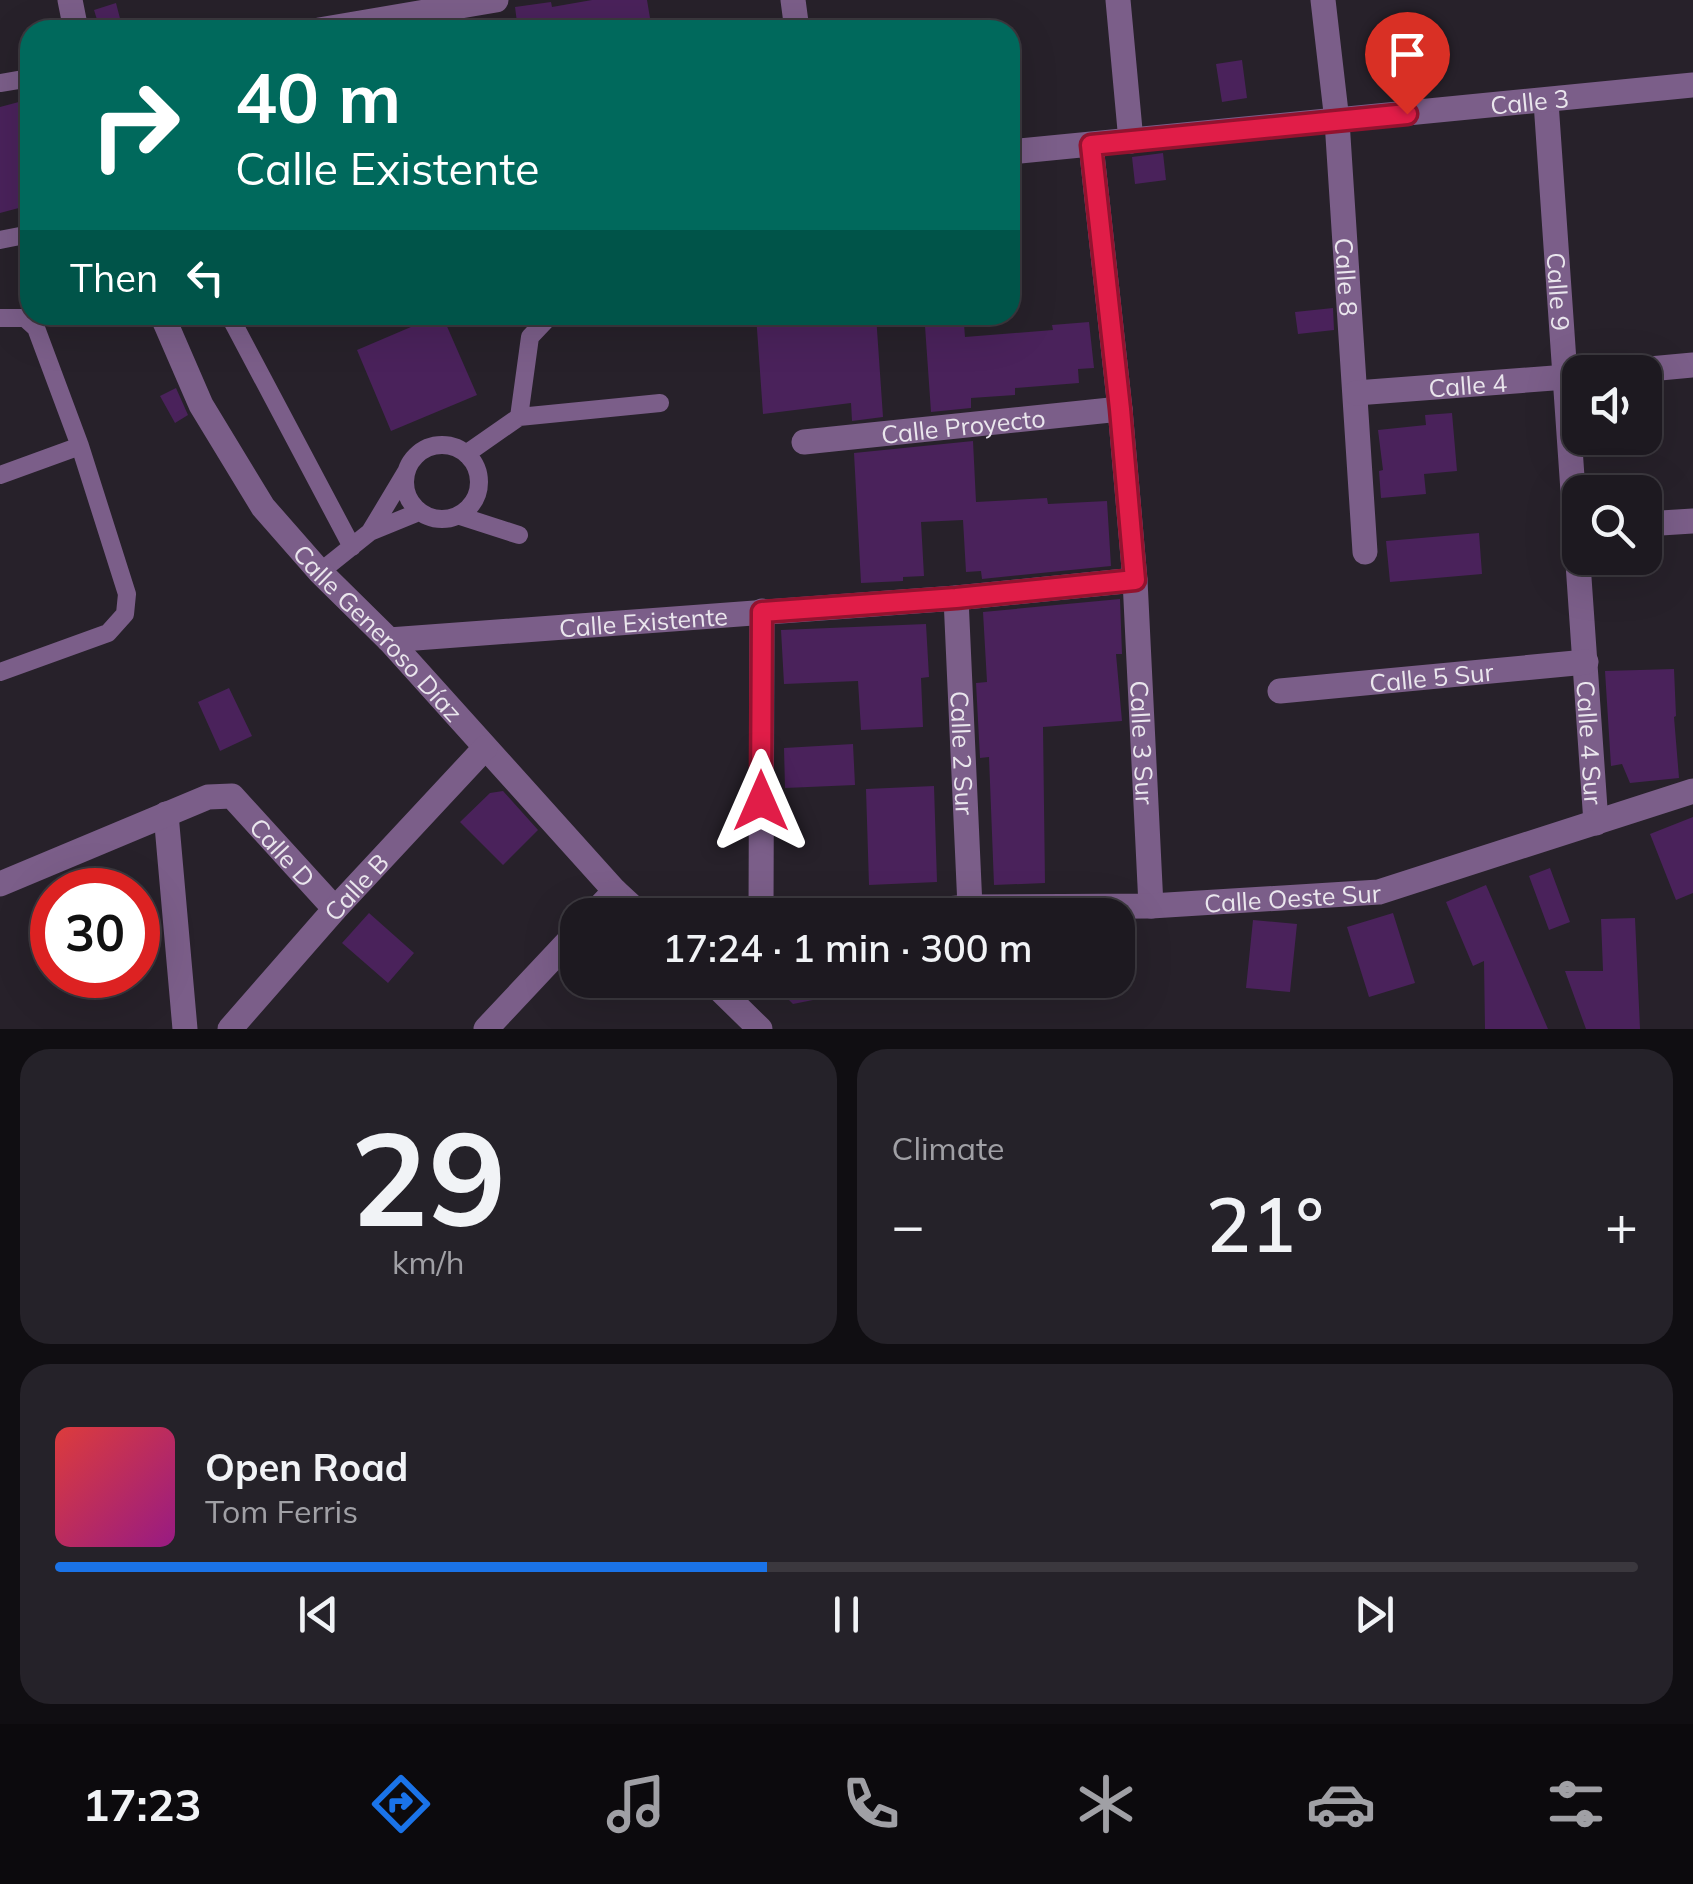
<!DOCTYPE html>
<meta charset="utf-8">
<style>
:root{--surface:#1d1920;--page:#252229;--text:#f1f3f6;--muted:#a0a0a5;--line:#3b383e;--accent:#1a73e8}
body{margin:0;font-family:Mulish,sans-serif;background:var(--page);color:var(--text);height:100vh;display:flex;flex-direction:column;font-size:38px;white-space:nowrap}
*{box-sizing:border-box;margin:0}
p{font-size:32px;color:var(--muted)}
.icon{flex:none;width:55px;height:55px;fill:none;stroke:currentColor;stroke-width:2;stroke-linecap:round;stroke-linejoin:round}
.map{position:relative;height:1029px;overflow:hidden}
.panel{display:flex;flex-direction:column;gap:20px;padding:20px;background:#100e12;flex:1}
.panel>*{flex:none}
.top-card{position:absolute;left:20px;top:20px;width:1000px;height:305px;border-radius:30px;box-shadow:0 10px 40px #0002,0 0 0 2px var(--line);background:#00695c;color:#fff;overflow:hidden}
.tools{position:absolute;left:1562px;top:355px;display:grid;gap:20px}
.tools a{display:grid;place-items:center;width:100px;height:100px;border-radius:20px;background:var(--surface);box-shadow:0 10px 40px #0002,0 0 0 2px var(--line);font-size:50px}
.speed{position:absolute;left:30px;top:868px;display:flex;gap:20px;font-size:50px;font-weight:700;text-align:center}
.speed>*{display:grid;place-content:center;width:130px;height:130px;border-radius:50%;background:var(--surface);box-shadow:0 10px 40px #0002,0 0 0 2px var(--line);line-height:1}
.speed .limit{border:15px solid #d22;background:#fff;color:#111}
.pin{position:absolute;display:grid;place-items:center;width:85px;height:85px;color:#fff;margin:-102px -42px;border-radius:50% 50% 50% 0;rotate:-45deg;box-shadow:0 0 10px #0007}
.pin .icon{rotate:45deg}
.me{position:absolute;width:110px;margin:-55px;rotate:0deg;stroke-linejoin:round;filter:drop-shadow(0 0 8px #0008)}
.turn{display:flex;align-items:center;gap:35px;height:210px;padding:0 50px;font-size:45px}
.turn .icon{width:130px;height:130px;stroke-width:2.5}
.turn b{display:block;font-size:70px;line-height:85px}
.then{display:flex;align-items:center;height:95px;padding:0 50px;background:#0003;gap:20px;font-size:38px}
.big{font-size:75px;font-weight:600;line-height:1.1}
.panel .tile{flex:1;display:flex;flex-direction:column;justify-content:center;gap:15px;min-width:0;padding:0 35px;border-radius:30px;background:var(--page)}
.panel .dial{align-items:center;gap:0}
.dial b{font-size:130px;line-height:1}
.song{display:flex;align-items:center;gap:30px}
.cover{width:120px;height:120px;border-radius:15px;background:linear-gradient(135deg,hsl(0 70% 55%),hsl(310 70% 35%))}
.played{height:10px;border-radius:5px;background:linear-gradient(90deg,var(--accent) 45%,var(--line) 45%)}
.keys{display:flex;justify-content:space-around;direction:ltr}
.heat{display:flex;justify-content:space-between;align-items:center;font-size:55px;direction:ltr}
.panel .tiles{flex:1;display:grid;gap:20px;grid-template-columns:1fr 1fr}
.tile:last-child{grid-column:span 2}
.trip{position:absolute;left:560px;top:898px;width:575px;height:100px;border-radius:30px;background:var(--surface);box-shadow:0 10px 40px #0002,0 0 0 2px var(--line);font-weight:600;line-height:100px;text-align:center}
.tabs{display:flex;height:160px;justify-content:space-around;align-items:center;background:#0c0a0d;color:var(--muted)}
.tabs .icon{width:70px;height:70px}
.tabs .selected{color:var(--accent)}
.tabs b{font-size:45px;color:var(--text)}
.map>svg:first-child{display:block}
.building{fill:#4a225b}
.lines{fill:none;stroke-linecap:round;stroke-linejoin:round}
.lane{stroke:#7b5e89;stroke-width:18}
.street{stroke:#7b5e89;stroke-width:25}
.route-casing{stroke:#92132f;stroke-width:25}
.route{stroke:#e11d48;stroke-width:18}
.labels{text-anchor:middle;dominant-baseline:central;stroke-width:10;stroke-linejoin:round;paint-order:stroke}
.street-label{font-size:25px;fill:#eae6ed;stroke:#0f0c10}
</style>
<div class="map">
<svg width="1693" height="1029" viewBox="0 0 1693 1029">
<rect width="100%" height="100%" fill="#27212a"/>
<path class="building" d="M592 0H647L652 30H518L515 7 551 2 552 7Z
M116 3 123 30H106L99 26 94 10Z
M1242 60 1247 98 1222 102 1216 64Z
M30 99V205L0 213V107Z
M1163 153 1166 180 1135 184 1132 157Z
M1333 308 1334 330 1298 334 1295 312Z
M439 315H442L477 395 391 431 357 350Z
M756 315H876L883 417 852 421 851 403 763 414Z
M1089 322 1094 368 1078 369 1079 383 1015 388V395L971 398V408L931 412 925 326 964 324 965 337 1053 330 1052 325Z
M176 388 188 415 175 423 160 396Z
M1452 413 1457 471 1424 474 1426 494 1381 498 1379 471 1383 470 1378 430 1426 425 1425 415Z
M973 441 976 502 1047 498 1048 504 1107 501 1111 566 982 579 981 571 966 572 963 520 921 522 924 576 903 577V581L861 583 854 453Z
M1479 533 1482 574 1390 582 1386 541Z
M1120 599 1122 654H1116L1122 721 1043 727 1045 883 994 885 989 757 980 758 976 683 987 682 983 612Z
M926 624 929 677 921 678 923 727 861 730 858 681 784 684 781 630Z
M1674 669 1676 716 1674 717 1679 778 1630 783 1622 764 1611 766 1605 671Z
M229 688 252 736 220 751 198 702Z
M853 744 855 785 785 788 784 748Z
M934 786 937 882 869 885 866 789Z
M503 791 538 830 503 865 460 822 490 793Z
M1693 817V893L1676 900 1650 834Z
M1550 868 1570 922 1549 930 1529 876Z
M1486 885 1548 1029H1485L1484 961 1473 966 1446 902Z
M369 913 414 953 388 983 342 943Z
M1393 913 1415 983 1369 997 1347 927Z
M1635 918 1640 1029H1586L1565 971H1603L1601 919Z
M1253 920 1297 924 1290 992 1246 988Z
M769 980H857L858 991 793 1004Z"/>
<g class="lines">
<path class="lane" d="M0 83 30 78
M0 240 30 234
M229 315 352 547
M0 318H25L36 328 80 446 127 594 125 614 108 633 0 672
M519 417 660 403
M405 482a37 37 0 1 1 74 0a37 37 0 1 1-74 0Z
M466 454 519 417 530 337 547 319
M0 475 80 446
M460 516 519 535
M370 532 419 512
M320 572 370 532 406 472"/>
<g class="street">
<path d="M70 0 76 30"/>
<path d="M793 0 797 30"/>
<path d="M1118 0 1131 141"/>
<path id="s1" d="M1323 0 1337 121 1365 552"/>
<path d="M319 30 496 0"/>
<path id="s2" d="M1546 102 1596 823"/>
<path id="s3" d="M1091 145 1120 409 1135 580 1151 906"/>
<path id="s4" d="M1010 152 1693 85"/>
<path id="s5" d="M162 315 201 405 263 507 320 572 389 640 615 891 641 915"/>
<path d="M1617 372 1693 365"/>
<path id="s6" d="M1356 393 1580 376"/>
<path id="s7" d="M804 442 1120 409"/>
<path d="M1645 524 1693 521"/>
<path id="s8" d="M956 598 970 907"/>
<path id="s9" d="M389 640 956 598 1135 580"/>
<path id="s10" d="M1280 691 1586 662"/>
<path d="M166 814 185 1029"/>
<path id="s11" d="M0 884 208 797 232 796 335 909"/>
<path d="M592 915 615 891"/>
<path d="M761 915 762 611"/>
<path id="s12" d="M875 915 970 907 1151 906 1379 892 1693 791"/>
<path d="M710 980 760 1029"/>
<path id="s13" d="M230 1029 335 909 485 748"/>
<path d="M486 1029 578 931"/>
</g>
</g>
<g class="lines">
<g class="route-casing">
<path id="route" d="M761 801 762 612 956 598 1135 580 1120 409 1091 145 1407 114"/>
</g>
<use href="#route" class="route"/>
</g>
<g class="labels">
<g class="street-label">
<text stroke="none"><textPath href="#s4" startOffset="522">Calle 3</textPath></text>
<text stroke="none"><textPath href="#s1" startOffset="278">Calle 8</textPath></text>
<text stroke="none"><textPath href="#s2" startOffset="190">Calle 9</textPath></text>
<text stroke="none"><textPath href="#s6" startOffset="112">Calle 4</textPath></text>
<text stroke="none"><textPath href="#s7" startOffset="160">Calle Proyecto</textPath></text>
<text stroke="none"><textPath href="#s9" startOffset="255">Calle Existente</textPath></text>
<text stroke="none"><textPath href="#s5" startOffset="388">Calle Generoso Díaz</textPath></text>
<text stroke="none"><textPath href="#s10" startOffset="152">Calle 5 Sur</textPath></text>
<text stroke="none"><textPath href="#s3" startOffset="600">Calle 3 Sur</textPath></text>
<text stroke="none"><textPath href="#s2" startOffset="642">Calle 4 Sur</textPath></text>
<text stroke="none"><textPath href="#s8" startOffset="155">Calle 2 Sur</textPath></text>
<text stroke="none"><textPath href="#s11" startOffset="325">Calle D</textPath></text>
<text stroke="none"><textPath href="#s13" startOffset="190">Calle B</textPath></text>
<text stroke="none"><textPath href="#s12" startOffset="418">Calle Oeste Sur</textPath></text>
</g>
</g>
</svg>
<div class="tools">
<a><svg class="icon" aria-label="sound" viewBox="0 0 24 24"><path d="M4 9h4l5-4v14l-5-4H4zM17 9q2 3 0 6"/></svg></a>
<a><svg class="icon" aria-label="search" viewBox="0 0 24 24"><circle cx="10" cy="10" r="6"/><path d="M15 15l6 6"/></svg></a>
</div>
<div class="speed"><div class="limit">30</div></div>
<div class="pin" style="left:1407px;top:114px;background:#d93025"><svg class="icon" aria-label="arrive" viewBox="0 0 24 24"><path d="M6 21V4h12l-3 4 3 4H6"/></svg></div>
<svg class="me" style="left:761px;top:801px" viewBox="-20 -20 40 40"><path d="M0-17L14 15 0 8-14 15z" fill="#e11d48" stroke="#fff" stroke-width="4"/></svg>
<div class="trip">17:24 · 1 min · 300 m</div>
<div class="top-card">
<div class="turn"><svg class="icon" aria-label="right" viewBox="0 0 24 24"><path d="M7 20v-9h11M14 6l5 5-5 5"/></svg><div><b>40 m</b>Calle Existente</div></div>
<div class="then">Then<svg class="icon" aria-label="left" viewBox="0 0 24 24"><path d="M17 20v-9H6M10 6l-5 5 5 5"/></svg></div>
</div>
</div>
<section class="panel">
<div class="tiles">
<div class="tile dial"><b>29</b><p>km/h</p></div>
<div class="tile"><p>Climate</p>
<div class="heat"><a>−</a><b class="big">21°</b><a>+</a></div>
</div>
<div class="tile">
<div class="song"><i class="cover"></i><div><b>Open Road</b><p>Tom Ferris</p></div></div>
<div class="played"></div>
<div class="keys"><svg class="icon" aria-label="previous" viewBox="0 0 24 24"><path d="M18 5L8 12l10 7zM5 5v14"/></svg><svg class="icon" aria-label="pause" viewBox="0 0 24 24"><path d="M8 5v14M16 5v14"/></svg><svg class="icon" aria-label="next" viewBox="0 0 24 24"><path d="M6 5l10 7-10 7zM19 5v14"/></svg></div>
</div>
</div>
</section>
<nav class="tabs">
<b>17:23</b>
<svg class="icon selected" aria-label="directions" viewBox="0 0 24 24"><path d="M12 3l9 9-9 9-9-9zM9 14v-3h6M13 9l2 2-2 2"/></svg>
<svg class="icon" aria-label="music" viewBox="0 0 24 24"><path d="M9 18V5l10-2v13"/><circle cx="6" cy="18" r="3"/><circle cx="16" cy="16" r="3"/></svg>
<svg class="icon" aria-label="phone" viewBox="0 0 24 24"><path d="M5 4h4l2 5-3 2q2 4 5 5l2-3 5 2v4C11 20 4 13 5 4z"/></svg>
<svg class="icon" aria-label="climate" viewBox="0 0 24 24"><path d="M12 3v18M4 7l16 10M4 17L20 7"/></svg>
<svg class="icon" aria-label="car" viewBox="0 0 24 24"><path d="M5 17H2v-5l4-1 3-4h7l3 4 3 1v5h-3M9 17h6M6 11h13"/><circle cx="7" cy="17" r="2"/><circle cx="17" cy="17" r="2"/></svg>
<svg class="icon" aria-label="filters" viewBox="0 0 24 24"><path d="M4 7h16M4 17h16"/><circle cx="9" cy="7" r="2"/><circle cx="15" cy="17" r="2"/></svg>
</nav>
